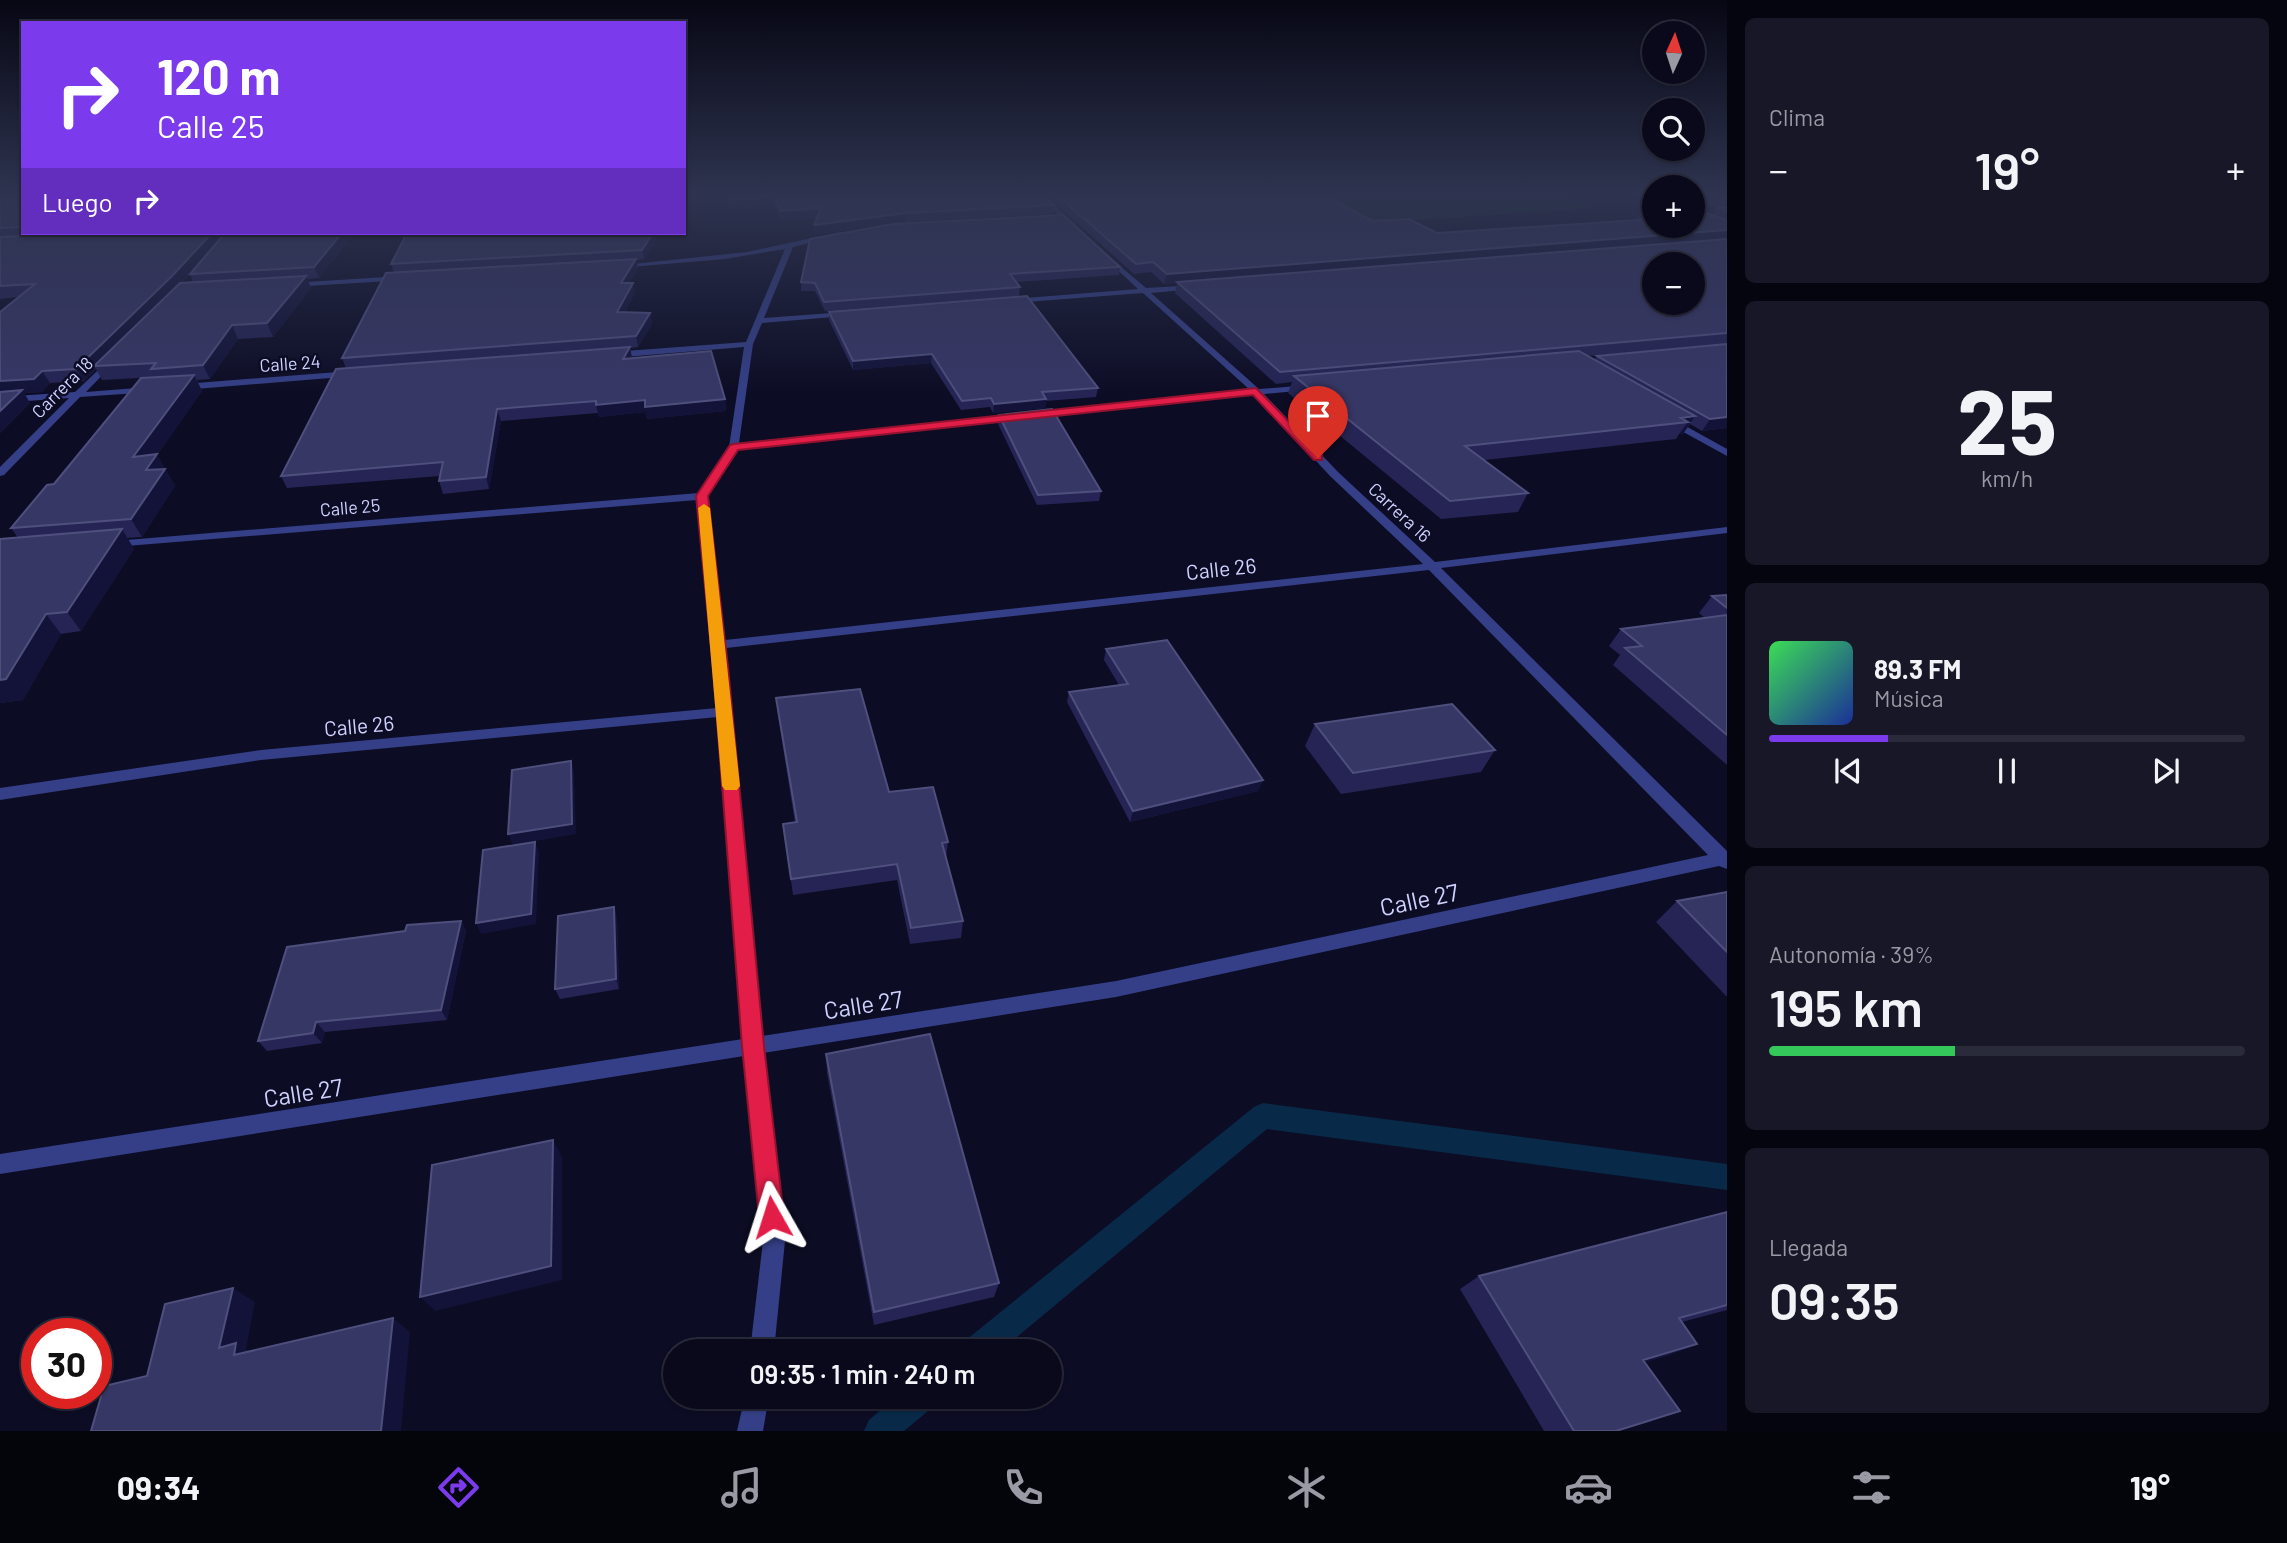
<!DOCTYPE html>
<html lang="es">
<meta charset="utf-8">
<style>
:root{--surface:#09091b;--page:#171728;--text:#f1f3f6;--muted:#999aa3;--line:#292a3a;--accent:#7c3aed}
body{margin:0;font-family:Barlow,sans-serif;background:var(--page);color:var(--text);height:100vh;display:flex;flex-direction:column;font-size:26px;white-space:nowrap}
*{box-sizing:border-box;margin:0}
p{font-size:23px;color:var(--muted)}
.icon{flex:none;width:38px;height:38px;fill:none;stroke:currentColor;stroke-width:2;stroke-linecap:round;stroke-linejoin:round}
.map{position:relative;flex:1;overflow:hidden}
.side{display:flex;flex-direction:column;gap:18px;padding:18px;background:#05050f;width:560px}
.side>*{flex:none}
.top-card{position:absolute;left:21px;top:21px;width:665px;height:214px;border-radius:0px;box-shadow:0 2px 5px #0004,0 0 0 2px var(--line);background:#7c3aed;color:#fff;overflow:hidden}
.needle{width:46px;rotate:3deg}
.tools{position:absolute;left:1642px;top:21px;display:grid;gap:14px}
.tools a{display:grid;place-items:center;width:63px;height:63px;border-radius:50%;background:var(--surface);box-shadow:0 2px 5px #0004,0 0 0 2px var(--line);font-size:35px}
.speed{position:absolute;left:21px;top:1318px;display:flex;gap:14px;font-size:35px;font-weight:700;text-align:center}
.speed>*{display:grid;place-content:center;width:91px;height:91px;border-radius:50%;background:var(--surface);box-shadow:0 2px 5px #0004,0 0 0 2px var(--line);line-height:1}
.speed .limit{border:10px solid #d22;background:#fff;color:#111}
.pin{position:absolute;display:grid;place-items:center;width:60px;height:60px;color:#fff;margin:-72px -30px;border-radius:50% 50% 50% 0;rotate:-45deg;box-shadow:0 0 7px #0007}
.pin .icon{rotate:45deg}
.me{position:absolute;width:77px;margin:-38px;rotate:354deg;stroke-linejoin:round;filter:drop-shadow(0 0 5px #0008)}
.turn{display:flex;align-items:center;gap:24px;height:147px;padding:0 21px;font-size:32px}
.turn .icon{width:91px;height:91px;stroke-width:2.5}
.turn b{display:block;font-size:49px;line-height:60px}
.then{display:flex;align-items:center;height:66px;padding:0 21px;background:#0003;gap:14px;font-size:26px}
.big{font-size:52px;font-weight:600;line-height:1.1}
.side .card{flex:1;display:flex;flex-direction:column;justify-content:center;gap:10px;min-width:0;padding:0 24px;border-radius:10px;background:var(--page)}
.side .dial{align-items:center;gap:0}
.dial b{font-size:91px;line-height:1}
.song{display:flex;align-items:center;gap:21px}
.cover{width:84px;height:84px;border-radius:10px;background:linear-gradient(135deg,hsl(130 70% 55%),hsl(230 70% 35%))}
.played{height:7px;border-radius:4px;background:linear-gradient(90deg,var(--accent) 25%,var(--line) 25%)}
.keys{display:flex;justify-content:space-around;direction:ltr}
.heat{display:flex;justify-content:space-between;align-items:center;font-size:38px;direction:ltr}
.charge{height:10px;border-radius:5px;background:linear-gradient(90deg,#34c759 39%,var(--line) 0)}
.trip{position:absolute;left:663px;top:1339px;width:399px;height:70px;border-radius:35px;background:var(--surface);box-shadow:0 2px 5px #0004,0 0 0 2px var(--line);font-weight:600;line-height:70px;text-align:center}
.dock{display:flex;height:112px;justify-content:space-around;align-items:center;background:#04040b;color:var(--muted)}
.dock .icon{width:49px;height:49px}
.dock .selected{color:var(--accent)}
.dock b{font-size:32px;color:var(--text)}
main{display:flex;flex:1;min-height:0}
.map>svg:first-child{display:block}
.green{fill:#0f2f28}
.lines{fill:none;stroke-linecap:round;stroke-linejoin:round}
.stream{fill:#082a48;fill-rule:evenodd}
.street{fill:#343f87;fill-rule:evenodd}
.wall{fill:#252454;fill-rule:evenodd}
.shaded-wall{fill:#131339}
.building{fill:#373766;stroke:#4f4f7e;stroke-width:2;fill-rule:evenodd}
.route{fill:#e11d48;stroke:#92132f;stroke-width:2}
.slow{fill:#f59e0b}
.labels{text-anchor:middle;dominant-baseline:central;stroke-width:5;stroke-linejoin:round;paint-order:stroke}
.far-street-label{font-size:18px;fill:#cfd2ff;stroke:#0c0c24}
.street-label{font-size:21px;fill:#cfd2ff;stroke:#0c0c24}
.near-street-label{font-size:24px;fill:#cfd2ff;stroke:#0c0c24}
</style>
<main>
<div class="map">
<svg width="1727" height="1431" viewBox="0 0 1727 1431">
<rect width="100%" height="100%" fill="#0c0c24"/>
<path class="green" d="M1309 196H1563L1593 208 1360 224Z"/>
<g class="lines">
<path class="stream" d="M1263 1103 1727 1164V1190L1267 1129 1000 1351H962L966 1340 1254 1107Z
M897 1396H937L933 1407 904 1431H864L869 1420Z"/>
<path class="street" d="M1037 196H1044L1077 226V228H1073Z
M1635 196 1654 199V203L1636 197Z
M840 232 850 233 793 247 764 318 845 312 849 314 845 316 762 323 753 344 739 443 1015 414 1020 417 1015 420 737 450 707 496 725 640 1423 564 1330 476 1255 395 1036 417 1034 415 1039 412 1250 390 1143 293 1012 303 1008 301 1012 299 1138 289 1106 259 1108 256 1146 288 1197 285V289H1194L1151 293 1259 389 1310 385 1311 387 1307 390 1264 394 1338 472 1435 562 1727 527V533L1441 568 1727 851V869L1719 866 1116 997 763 1053 785 1241 774 1351H750L763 1241 744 1056 0 1174V1154L743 1039 718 717 261 760 0 800V788L261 750 717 708 697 500 114 547 108 544 114 541 699 493 729 447 744 347 612 358 608 355 612 352 746 342 785 249 725 259 618 268 614 266 747 252ZM1429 570 1708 855 1116 981 762 1036 726 648Z
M402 276 405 280 290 287 286 285 290 283Z
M112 357 116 360 115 362 86 392 149 387 152 388V392L80 397 4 475 0 476V467L69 398 0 403V397L75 392Z
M351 371 355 374 354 376 183 390 179 387 183 384Z
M1667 419H1673L1727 449V456L1667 423Z
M745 1396H769L763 1431H737Z"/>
</g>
<path class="wall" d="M0 196H23V233H354L319 278 307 279 311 288 273 337 238 339 210 379 197 380 202 391 157 455 175 486 142 537 127 538 134 549 81 631 61 634 23 700 0 703V539L18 538 11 528 156 377 102 380 96 369 84 381 50 383 42 392 24 393 30 403 0 433V312L19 297 0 299ZM190 274 193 282 182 283Z
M725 196H1045L1054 205 1053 214 906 222 815 234 814 225 817 218 781 220 775 206 730 209Z
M1047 196H1325L1373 221 1437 233 1636 220 1640 213 1712 215 1716 207 1692 199V196H1727V344L1587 356 1594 360 1597 356 1727 344V428L1702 431 1690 424 1683 434H1679L1676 439 1485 460 1528 493 1518 512 1441 519 1288 393 1292 382 1276 384 1175 293 1177 283 1164 284 1151 272 1134 274Z
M407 233H661L644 259 636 260 638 269 629 283 635 293 625 312 650 313 652 324 638 347 630 348 632 358 725 399 726 411 647 419 645 412 599 417 598 413 501 421 489 489 443 494 439 481 440 476 287 488 281 476 346 368 342 358 394 273 391 264Z
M1120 267 1119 275 1016 282 1020 287 1019 296 825 311 815 291H801V282Z
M829 312 1098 388 1096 397 1046 401 1045 408 993 413 990 407 961 410 931 363 853 370 829 320Z
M999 415 1101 491 1099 501 1037 505 998 424Z
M1727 595V765L1613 665 1620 655 1609 646 1621 629 1705 618 1699 613 1712 596Z
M1106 649 1263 780 1258 791 1130 822 1067 702 1069 692 1119 685 1104 660Z
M776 698 948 842 946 858 963 921 961 938 910 944 897 880 793 895 783 824 795 823 778 716Z
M1315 724 1495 750 1481 772 1341 794 1305 746Z
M1727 892V996H1726L1656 922 1677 901Z
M617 917 619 989 560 999 555 989Z
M461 921 466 931 447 1020 325 1032 322 1043 267 1051 258 1041 405 931Z
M826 1054 999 1283 994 1297 874 1325 827 1073Z
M1727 1212V1310L1682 1322 1670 1355 1645 1362 1652 1421 1618 1431H1544L1460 1289 1479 1276Z"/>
<path class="shaded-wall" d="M774 197 775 206 730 209V200Z
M821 208V217L781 220V211Z
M906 213V222L815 234 814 225Z
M1727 230V239L1164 284 1167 274Z
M212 233H227L178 287 94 366 96 369 84 381 76 369Z
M342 233H354L319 278 314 267Z
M653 233H661L644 259 642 250Z
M636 259 638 269 622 293 621 283Z
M306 276 311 288 273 337 267 323Z
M633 283 635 293 619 323 617 312Z
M650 313 652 324 638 347 636 336Z
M232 325 238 339 210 379 203 365Z
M630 347 632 358 623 359Z
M932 354 931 363 853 370V361Z
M42 371 50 383 42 392 24 393 30 403 0 433V381Z
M194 375 202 391 157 455 175 486 142 537 131 519 133 457Z
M725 399 726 411 647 419 645 412 599 417 596 405 645 400Z
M1046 399 1045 408 993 413 994 404Z
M497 409 501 421 489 489 486 477Z
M1695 416 1683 434H1679L1688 422 1681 418Z
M1727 417V428L1702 431 1710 419Z
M122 529 134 549 81 631 67 612Z
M46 614 61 634 23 700 0 703V680Z
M571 761 574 772 576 834 513 845 508 834Z
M1263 780 1258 791 1130 822 1133 811Z
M535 842 539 852 536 924 481 934 476 923Z
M614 907 617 917 619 989 616 979Z
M461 921 466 931 447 1020 441 1010Z
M316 1022 325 1032 322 1043 313 1033Z
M553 1140 562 1157V1280L435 1311 420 1297Z
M233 1288 255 1302 246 1349 259 1356 243 1361 219 1348Z
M393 1318 410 1332 401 1431H381Z
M1697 1344 1670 1355 1617 1371 1643 1360Z"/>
<path class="building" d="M0 196H23V227L0 228Z
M728 196H1045L1054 205 906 213 814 225 821 208 781 211 774 197 730 200Z
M1058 196H1325L1373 221 1409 219 1437 233 1654 219V226H1692V209H1695L1727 220V230L1167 274 1153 262 1136 264Z
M1715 196H1727V200Z
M1716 207H1727V211Z
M1654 212V218L1640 213Z
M1063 215 1120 267 1010 274 1020 287 824 302 815 283 801 282 810 239 893 224Z
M88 233H212L172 276 76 369 42 371 34 379 0 381V312L35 284 0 286V237Z
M225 233H342L314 267 190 274Z
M407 233H653L642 250 391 264Z
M1727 239V333L1280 372 1177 282ZM1654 264H1692V303H1654Z
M636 259 621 283H633L617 312 650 313 636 336 342 358 386 273Z
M306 276 267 323 232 325 203 365 151 369 156 363 94 366 180 283Z
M1027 296 1098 388 1042 392 1046 399 994 404 991 398 962 401 932 354 853 361 829 312Z
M1727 344V417L1710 419 1597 356Z
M630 347 623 359 711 351 725 399 645 407V400L596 405V401L497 409 486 477 439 481 443 462 281 476 336 369Z
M1579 351 1695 416 1681 418 1688 422 1465 446 1528 493 1450 501 1294 376Z
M194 375 133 457 157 454 146 470 165 469 131 519 11 528 47 485 54 484 141 378Z
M22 390 0 411V392Z
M1052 409 1101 491 1038 495 999 415Z
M122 529 67 612 46 614 6 679 0 680V539Z
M1727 595V608L1712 596Z
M1727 615V735L1625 648 1642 646 1621 629Z
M1167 640 1263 780 1133 811 1069 692 1128 684 1106 649Z
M860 689 889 792 933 787 948 842 942 843 963 921 911 928 897 864 791 879 783 824 797 822 776 698Z
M1452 704 1495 750 1353 773 1315 724Z
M571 761 572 824 508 834 512 770Z
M535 842 531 914 476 923 483 850Z
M1727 892V952L1677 901Z
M614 907 616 979 555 989 558 916Z
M461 921 441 1010 316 1022 313 1033 258 1041 287 947 405 931 407 925Z
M930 1034 999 1283 874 1312 826 1054Z
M553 1140 551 1266 420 1297 432 1165Z
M1727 1212V1305L1679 1318 1697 1344 1643 1360 1680 1411 1616 1431H1574L1479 1276Z
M233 1288 219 1348 236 1343 234 1355 393 1318 381 1431H91L104 1386 147 1376 165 1304Z"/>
<linearGradient id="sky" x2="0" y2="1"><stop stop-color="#070714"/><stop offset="0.49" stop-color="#2e3450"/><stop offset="1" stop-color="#2e3450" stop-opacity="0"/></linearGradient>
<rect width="1727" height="396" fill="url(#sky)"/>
<path class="route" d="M1256 388 1322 455V460H1314L1253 395 738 450 708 496 728 667 764 1046 784 1217 780 1226 772 1229 763 1226 759 1217 742 1046 713 667 696 496 730 445 734 444Z"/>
<path class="slow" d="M704 504 710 508 740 786 737 790H725L722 786 698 508Z"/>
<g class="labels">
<g class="far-street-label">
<text transform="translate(290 363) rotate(-4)">Calle 24</text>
<text transform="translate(62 387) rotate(-45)">Carrera 18</text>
<text transform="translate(350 507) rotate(-5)">Calle 25</text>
<text transform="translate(1400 512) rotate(43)">Carrera 16</text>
</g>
<g class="street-label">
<text transform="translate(1221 568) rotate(-6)">Calle 26</text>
<text transform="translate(359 725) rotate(-5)">Calle 26</text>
</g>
<g class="near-street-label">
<text transform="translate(1419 899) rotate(-12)">Calle 27</text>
<text transform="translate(863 1004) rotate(-9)">Calle 27</text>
<text transform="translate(303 1092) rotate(-9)">Calle 27</text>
</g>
</g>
</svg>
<div class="tools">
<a><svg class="needle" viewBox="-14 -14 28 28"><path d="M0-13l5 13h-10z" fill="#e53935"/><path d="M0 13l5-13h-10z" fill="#999aa3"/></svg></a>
<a><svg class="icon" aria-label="search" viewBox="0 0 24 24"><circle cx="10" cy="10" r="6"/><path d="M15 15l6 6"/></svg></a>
<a>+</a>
<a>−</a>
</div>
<div class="speed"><div class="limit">30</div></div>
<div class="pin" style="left:1318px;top:458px;background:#d93025"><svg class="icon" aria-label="arrive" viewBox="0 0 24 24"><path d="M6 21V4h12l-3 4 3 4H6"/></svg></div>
<svg class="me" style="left:772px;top:1217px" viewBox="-20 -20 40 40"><path d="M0-17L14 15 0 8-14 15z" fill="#e11d48" stroke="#fff" stroke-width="4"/></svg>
<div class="trip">09:35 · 1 min · 240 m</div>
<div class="top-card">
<div class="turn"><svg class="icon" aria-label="right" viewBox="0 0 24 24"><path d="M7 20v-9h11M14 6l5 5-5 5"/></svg><div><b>120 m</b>Calle 25</div></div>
<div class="then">Luego<svg class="icon" aria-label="right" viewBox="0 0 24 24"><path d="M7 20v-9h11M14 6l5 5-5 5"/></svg></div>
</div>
</div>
<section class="side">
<div class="card"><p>Clima</p>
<div class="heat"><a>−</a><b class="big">19°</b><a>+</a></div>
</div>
<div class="card dial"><b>25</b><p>km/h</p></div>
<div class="card">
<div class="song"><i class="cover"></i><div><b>89.3 FM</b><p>Música</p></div></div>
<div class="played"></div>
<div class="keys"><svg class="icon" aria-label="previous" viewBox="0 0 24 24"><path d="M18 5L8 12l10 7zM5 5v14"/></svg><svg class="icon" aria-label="pause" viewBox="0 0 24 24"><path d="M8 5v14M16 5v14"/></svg><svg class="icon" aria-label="next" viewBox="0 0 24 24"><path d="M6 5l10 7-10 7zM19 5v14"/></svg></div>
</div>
<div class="card"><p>Autonomía · 39%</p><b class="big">195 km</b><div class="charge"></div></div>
<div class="card"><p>Llegada</p><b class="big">09:35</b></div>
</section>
</main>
<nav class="dock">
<b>09:34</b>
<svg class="icon selected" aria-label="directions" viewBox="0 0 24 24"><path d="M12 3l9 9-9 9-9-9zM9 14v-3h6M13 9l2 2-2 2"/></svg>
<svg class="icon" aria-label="music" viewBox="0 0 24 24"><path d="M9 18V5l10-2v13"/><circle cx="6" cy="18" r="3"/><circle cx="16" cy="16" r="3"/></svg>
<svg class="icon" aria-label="phone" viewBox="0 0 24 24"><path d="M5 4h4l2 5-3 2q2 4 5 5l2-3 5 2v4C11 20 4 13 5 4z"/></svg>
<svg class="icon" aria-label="climate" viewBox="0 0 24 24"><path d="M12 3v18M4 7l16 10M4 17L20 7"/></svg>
<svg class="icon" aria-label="car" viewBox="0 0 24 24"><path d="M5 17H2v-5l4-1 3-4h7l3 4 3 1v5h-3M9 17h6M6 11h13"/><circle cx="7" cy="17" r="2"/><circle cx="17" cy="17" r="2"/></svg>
<svg class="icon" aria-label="filters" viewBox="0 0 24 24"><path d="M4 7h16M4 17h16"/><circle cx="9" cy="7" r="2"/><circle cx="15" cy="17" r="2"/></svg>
<b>19°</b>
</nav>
